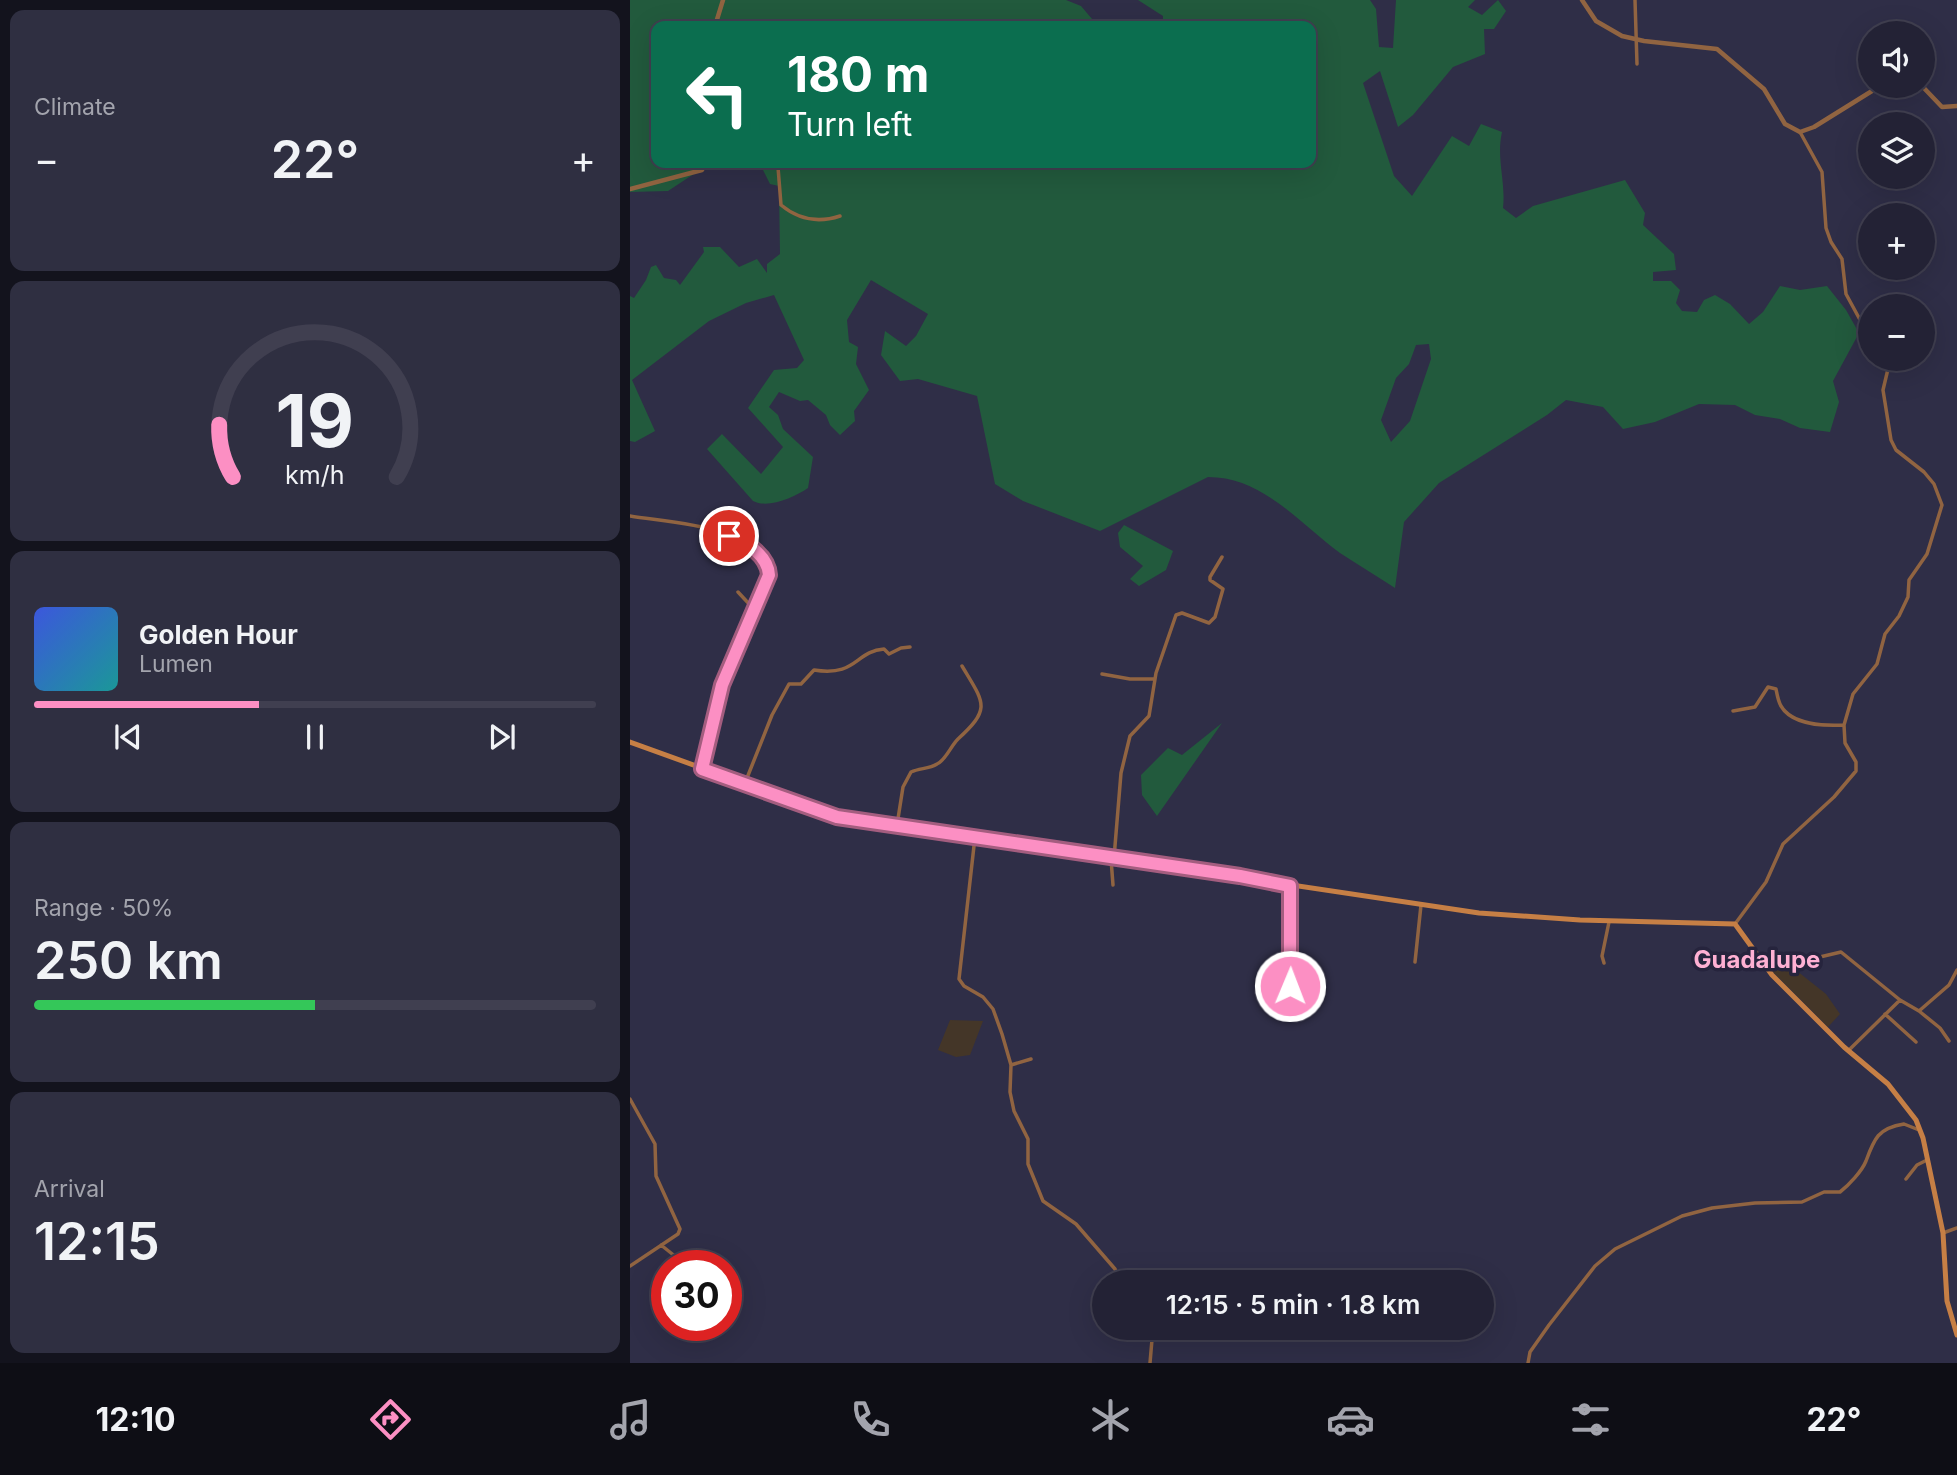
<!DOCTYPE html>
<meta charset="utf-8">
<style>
:root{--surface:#232235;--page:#2f2f41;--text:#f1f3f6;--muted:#a3a4ad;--line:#403f50;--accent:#fc8fc3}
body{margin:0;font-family:Inter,sans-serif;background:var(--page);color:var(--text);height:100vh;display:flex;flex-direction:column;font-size:26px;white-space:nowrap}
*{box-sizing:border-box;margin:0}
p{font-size:23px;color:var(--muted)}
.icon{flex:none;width:38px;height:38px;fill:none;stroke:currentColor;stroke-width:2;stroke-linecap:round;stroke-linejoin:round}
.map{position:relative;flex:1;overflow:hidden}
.details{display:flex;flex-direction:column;gap:10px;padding:10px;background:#13131d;width:630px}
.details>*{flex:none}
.guide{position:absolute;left:21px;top:21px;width:665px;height:147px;border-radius:14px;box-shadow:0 7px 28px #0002,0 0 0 2px var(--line);background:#0b6e4f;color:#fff;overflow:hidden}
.controls{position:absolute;left:1228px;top:21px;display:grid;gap:14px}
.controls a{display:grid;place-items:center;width:77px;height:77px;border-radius:50%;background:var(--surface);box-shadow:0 7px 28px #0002,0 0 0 2px var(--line);font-size:35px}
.speed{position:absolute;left:21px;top:1250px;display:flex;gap:14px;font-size:35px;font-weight:700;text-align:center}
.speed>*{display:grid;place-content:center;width:91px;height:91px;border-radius:50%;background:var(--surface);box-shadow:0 7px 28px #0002,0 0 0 2px var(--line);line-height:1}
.speed .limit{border:10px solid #d22;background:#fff;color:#111}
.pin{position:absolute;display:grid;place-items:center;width:60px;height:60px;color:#fff;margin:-30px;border:4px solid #fff;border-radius:50%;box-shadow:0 2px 7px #0007}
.me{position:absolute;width:77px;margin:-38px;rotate:1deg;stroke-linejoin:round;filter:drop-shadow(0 0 5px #0008)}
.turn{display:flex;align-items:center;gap:24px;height:147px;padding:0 21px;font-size:32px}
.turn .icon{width:91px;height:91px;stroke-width:2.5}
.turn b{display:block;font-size:49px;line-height:60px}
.big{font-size:52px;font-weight:600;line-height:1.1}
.details .widget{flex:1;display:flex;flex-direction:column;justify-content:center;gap:10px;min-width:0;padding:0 24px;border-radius:14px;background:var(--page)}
.details .dial{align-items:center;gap:0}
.dial svg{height:182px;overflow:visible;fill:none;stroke:var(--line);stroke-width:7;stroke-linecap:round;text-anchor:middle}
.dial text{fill:var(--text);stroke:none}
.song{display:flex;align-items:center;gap:21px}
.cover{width:84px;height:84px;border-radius:10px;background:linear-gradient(135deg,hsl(230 70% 55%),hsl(180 70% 35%))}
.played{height:7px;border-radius:4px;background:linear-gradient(90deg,var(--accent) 40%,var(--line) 40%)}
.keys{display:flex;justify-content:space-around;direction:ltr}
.heat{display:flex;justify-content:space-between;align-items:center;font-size:38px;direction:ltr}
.charge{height:10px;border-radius:5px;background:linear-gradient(90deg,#34c759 50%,var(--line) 0)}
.trip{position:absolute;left:462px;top:1270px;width:402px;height:70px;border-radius:35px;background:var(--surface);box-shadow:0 7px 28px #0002,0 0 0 2px var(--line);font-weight:600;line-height:70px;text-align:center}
.tabs{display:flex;height:112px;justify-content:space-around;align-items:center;background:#0e0e15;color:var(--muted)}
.tabs .icon{width:49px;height:49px}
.tabs .current{color:var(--accent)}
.tabs b{font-size:32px;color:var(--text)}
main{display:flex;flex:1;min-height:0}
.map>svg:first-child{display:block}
.education{fill:#443628}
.green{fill:#225a3d;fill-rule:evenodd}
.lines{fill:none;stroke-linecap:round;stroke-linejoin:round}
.minor{stroke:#916441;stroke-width:3.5}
.tertiary{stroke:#916441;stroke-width:4.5}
.secondary{stroke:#c67f45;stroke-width:5}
.route-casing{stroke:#a45d7f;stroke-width:18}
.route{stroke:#fc8fc3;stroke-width:12}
.labels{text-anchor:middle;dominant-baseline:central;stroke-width:7;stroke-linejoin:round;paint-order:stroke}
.quarter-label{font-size:24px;font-weight:bold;fill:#feb0d3;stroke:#26243d}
</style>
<main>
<section class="details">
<div class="widget"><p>Climate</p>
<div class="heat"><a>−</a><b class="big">22°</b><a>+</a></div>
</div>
<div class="widget dial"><svg viewBox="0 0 100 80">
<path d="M14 69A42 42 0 1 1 86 69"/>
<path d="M14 69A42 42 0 0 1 8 46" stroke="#fc8fc3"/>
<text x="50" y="56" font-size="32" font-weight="700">19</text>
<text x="50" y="72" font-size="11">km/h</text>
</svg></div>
<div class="widget">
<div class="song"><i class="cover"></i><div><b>Golden Hour</b><p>Lumen</p></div></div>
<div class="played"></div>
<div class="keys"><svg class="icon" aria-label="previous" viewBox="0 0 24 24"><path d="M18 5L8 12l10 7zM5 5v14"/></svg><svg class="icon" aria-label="pause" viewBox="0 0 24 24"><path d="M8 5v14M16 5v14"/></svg><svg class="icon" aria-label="next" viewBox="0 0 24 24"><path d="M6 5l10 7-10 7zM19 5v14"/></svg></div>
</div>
<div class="widget"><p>Range · 50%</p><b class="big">250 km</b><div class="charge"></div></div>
<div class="widget"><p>Arrival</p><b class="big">12:15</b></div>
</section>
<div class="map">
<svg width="1327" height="1363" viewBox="0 0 1327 1363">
<rect width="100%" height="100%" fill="#2f2e47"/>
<path class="education" d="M1162 967 1196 994 1210 1014 1198 1027 1141 970Z
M320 1020 353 1021 340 1055 326 1057 308 1050Z"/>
<path class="green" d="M0 0H436L451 6 468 26H267L268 23 258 22 260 26H26V163H104L76 166 38 191 0 192Z
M508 0H740L746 9 749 47 763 48 766 0H845L838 7 852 15 868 0 876 11 864 29H854L855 54 823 67 783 115 768 127 750 71 733 83 764 176 782 196 822 136 839 146 851 124 872 132C866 158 876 182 873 208L886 218 903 206 995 180 1015 213 1013 225 1044 254 1046 270 1023 272V281H1041L1050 290 1046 303 1052 311 1067 312 1074 300 1085 295 1100 304 1119 324 1133 312 1150 286 1170 290 1197 286 1216 310 1229 333 1203 381 1209 402 1200 432 1170 428 1150 419 1125 415 1105 405 1069 404 1025 422 993 429 973 407 936 400 917 415 809 483 774 522 765 588C747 576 728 565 710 553 669 523 633 477 578 477L470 531 393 501 365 484 347 396 288 379 270 381 251 355 255 331 276 346 286 336 298 314 241 280 217 320 219 342 228 347 226 364 239 390 224 411 225 421 210 435 200 425 196 415 178 400 170 401 149 392 139 407 148 415 153 429 183 457 178 488C165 497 138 509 123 501L77 449 92 434 131 474 153 447 118 408 144 370 167 368 174 360 144 295 116 303 79 321 2 380 25 431 5 442 0 441V296L4 298 16 280 21 267 26 265 34 278 46 280 50 285 74 252 73 247H90L109 267 127 259 137 273V264L150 254 149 186 140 184 131 166 118 167 115 163H681V26H533V16ZM799 344 801 359 780 421 761 442 751 420 766 378 779 364 786 345Z
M494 525 543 551 536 570 509 586 500 579 513 566 490 547 488 533Z
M592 723 527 816 512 795 511 775 538 748 552 755Z"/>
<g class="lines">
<path class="minor" d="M1005 0 1007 64
M1170 132 1192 172 1196 228 1201 242 1212 259 1216 294 1241 340
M145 163 148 167 151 205C169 220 189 223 210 216
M0 516C42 523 120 524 139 570L129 602 123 612
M472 674 500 679H525
M1103 711 1125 707 1138 687 1146 689C1147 694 1148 701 1151 706 1162 725 1195 726 1214 725
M72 767 90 692 123 612 121 606 108 592
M115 783 142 715 159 684H171L184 670C227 677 225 651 254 649L259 654 271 648 280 647
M267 825 273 787 281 772C290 768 299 769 307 764 316 760 320 747 328 739 362 708 354 703 332 666
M345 837 329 979 334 986 353 997 363 1009 372 1034 381 1065 380 1092 384 1111 398 1139V1164L413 1201 446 1224 485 1269 491 1283
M484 858 491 773 500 736 519 716 526 673 546 615 552 613 579 623 585 617 593 589 580 580V577L592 557
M481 859 483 885
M660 886V986L671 993
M1105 924 1136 882 1153 844 1204 797 1226 771V762L1215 743 1214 725 1223 694 1247 664 1255 634 1269 616 1278 597 1279 580 1297 554 1312 505 1304 484 1294 472 1266 450 1261 440 1253 390 1258 369 1254 359
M785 962 791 905
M974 963 972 956 979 922
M1135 967 1156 965 1211 952 1270 1000 1289 1011 1319 985 1327 970
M1289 1011 1310 1028 1319 1041
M1255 1014 1286 1042
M1219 1050 1270 1000
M381 1065 401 1059
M0 1099 25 1144 26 1176 50 1229 48 1234 0 1266
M1276 1179 1287 1165 1297 1160
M1313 1233 1327 1228
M31 1245 46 1257 65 1264
M520 1363 523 1328
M898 1363 900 1352 919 1325 965 1266 985 1249 1052 1216 1082 1208 1125 1203 1172 1202 1194 1192H1210C1219 1185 1232 1171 1236 1161 1244 1139 1248 1128 1274 1124L1289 1130"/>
<path class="tertiary" d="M952 0 966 21 992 36 1014 41 1087 49 1134 89 1155 124 1170 132 1184 127 1250 86
M85 26 93 0
M1292 86 1312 107 1327 106
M0 189 72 170 76 163"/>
<path class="secondary" d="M0 742 207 817 234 821 849 913 950 920 1105 924 1142 975 1214 1047 1258 1084 1286 1120 1293 1138 1313 1233 1317 1301 1327 1335"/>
</g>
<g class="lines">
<g class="route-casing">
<path id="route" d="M99 536C116 541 138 556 139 575L92 685 72 769 207 817 610 876 660 886V986"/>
</g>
<use href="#route" class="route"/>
</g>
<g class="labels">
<g class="quarter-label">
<text x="1127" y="959">Guadalupe</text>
</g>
</g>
</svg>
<div class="controls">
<a><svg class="icon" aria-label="sound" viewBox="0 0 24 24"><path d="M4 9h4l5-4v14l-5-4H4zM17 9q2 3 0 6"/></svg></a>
<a><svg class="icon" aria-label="layers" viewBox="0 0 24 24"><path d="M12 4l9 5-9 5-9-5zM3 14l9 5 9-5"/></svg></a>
<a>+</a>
<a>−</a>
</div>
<div class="speed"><div class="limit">30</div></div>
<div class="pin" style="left:99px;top:536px;background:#d93025"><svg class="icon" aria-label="arrive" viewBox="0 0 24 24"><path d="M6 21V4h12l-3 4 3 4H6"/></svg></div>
<svg class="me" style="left:660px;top:986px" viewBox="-20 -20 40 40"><circle r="17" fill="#fc8fc3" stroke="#fff" stroke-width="3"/><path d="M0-11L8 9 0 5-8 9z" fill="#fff"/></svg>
<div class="trip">12:15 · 5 min · 1.8 km</div>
<div class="guide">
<div class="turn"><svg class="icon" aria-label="left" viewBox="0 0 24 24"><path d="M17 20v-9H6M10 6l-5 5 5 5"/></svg><div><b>180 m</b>Turn left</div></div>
</div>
</div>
</main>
<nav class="tabs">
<b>12:10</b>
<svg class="icon current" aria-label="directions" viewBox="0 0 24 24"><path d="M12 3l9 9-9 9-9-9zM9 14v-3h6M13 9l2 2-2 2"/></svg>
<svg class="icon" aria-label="music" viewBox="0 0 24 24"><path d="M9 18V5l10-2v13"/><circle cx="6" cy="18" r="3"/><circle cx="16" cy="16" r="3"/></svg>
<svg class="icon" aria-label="phone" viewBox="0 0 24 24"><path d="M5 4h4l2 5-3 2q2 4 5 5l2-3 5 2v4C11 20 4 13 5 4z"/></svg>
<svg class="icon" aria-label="climate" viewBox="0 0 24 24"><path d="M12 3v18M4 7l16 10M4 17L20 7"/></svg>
<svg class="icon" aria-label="car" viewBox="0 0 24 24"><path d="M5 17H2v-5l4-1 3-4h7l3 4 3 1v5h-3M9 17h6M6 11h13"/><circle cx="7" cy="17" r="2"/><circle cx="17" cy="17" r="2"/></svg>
<svg class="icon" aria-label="filters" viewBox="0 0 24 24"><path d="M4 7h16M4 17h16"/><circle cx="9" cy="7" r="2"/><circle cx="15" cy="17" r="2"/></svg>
<b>22°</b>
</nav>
